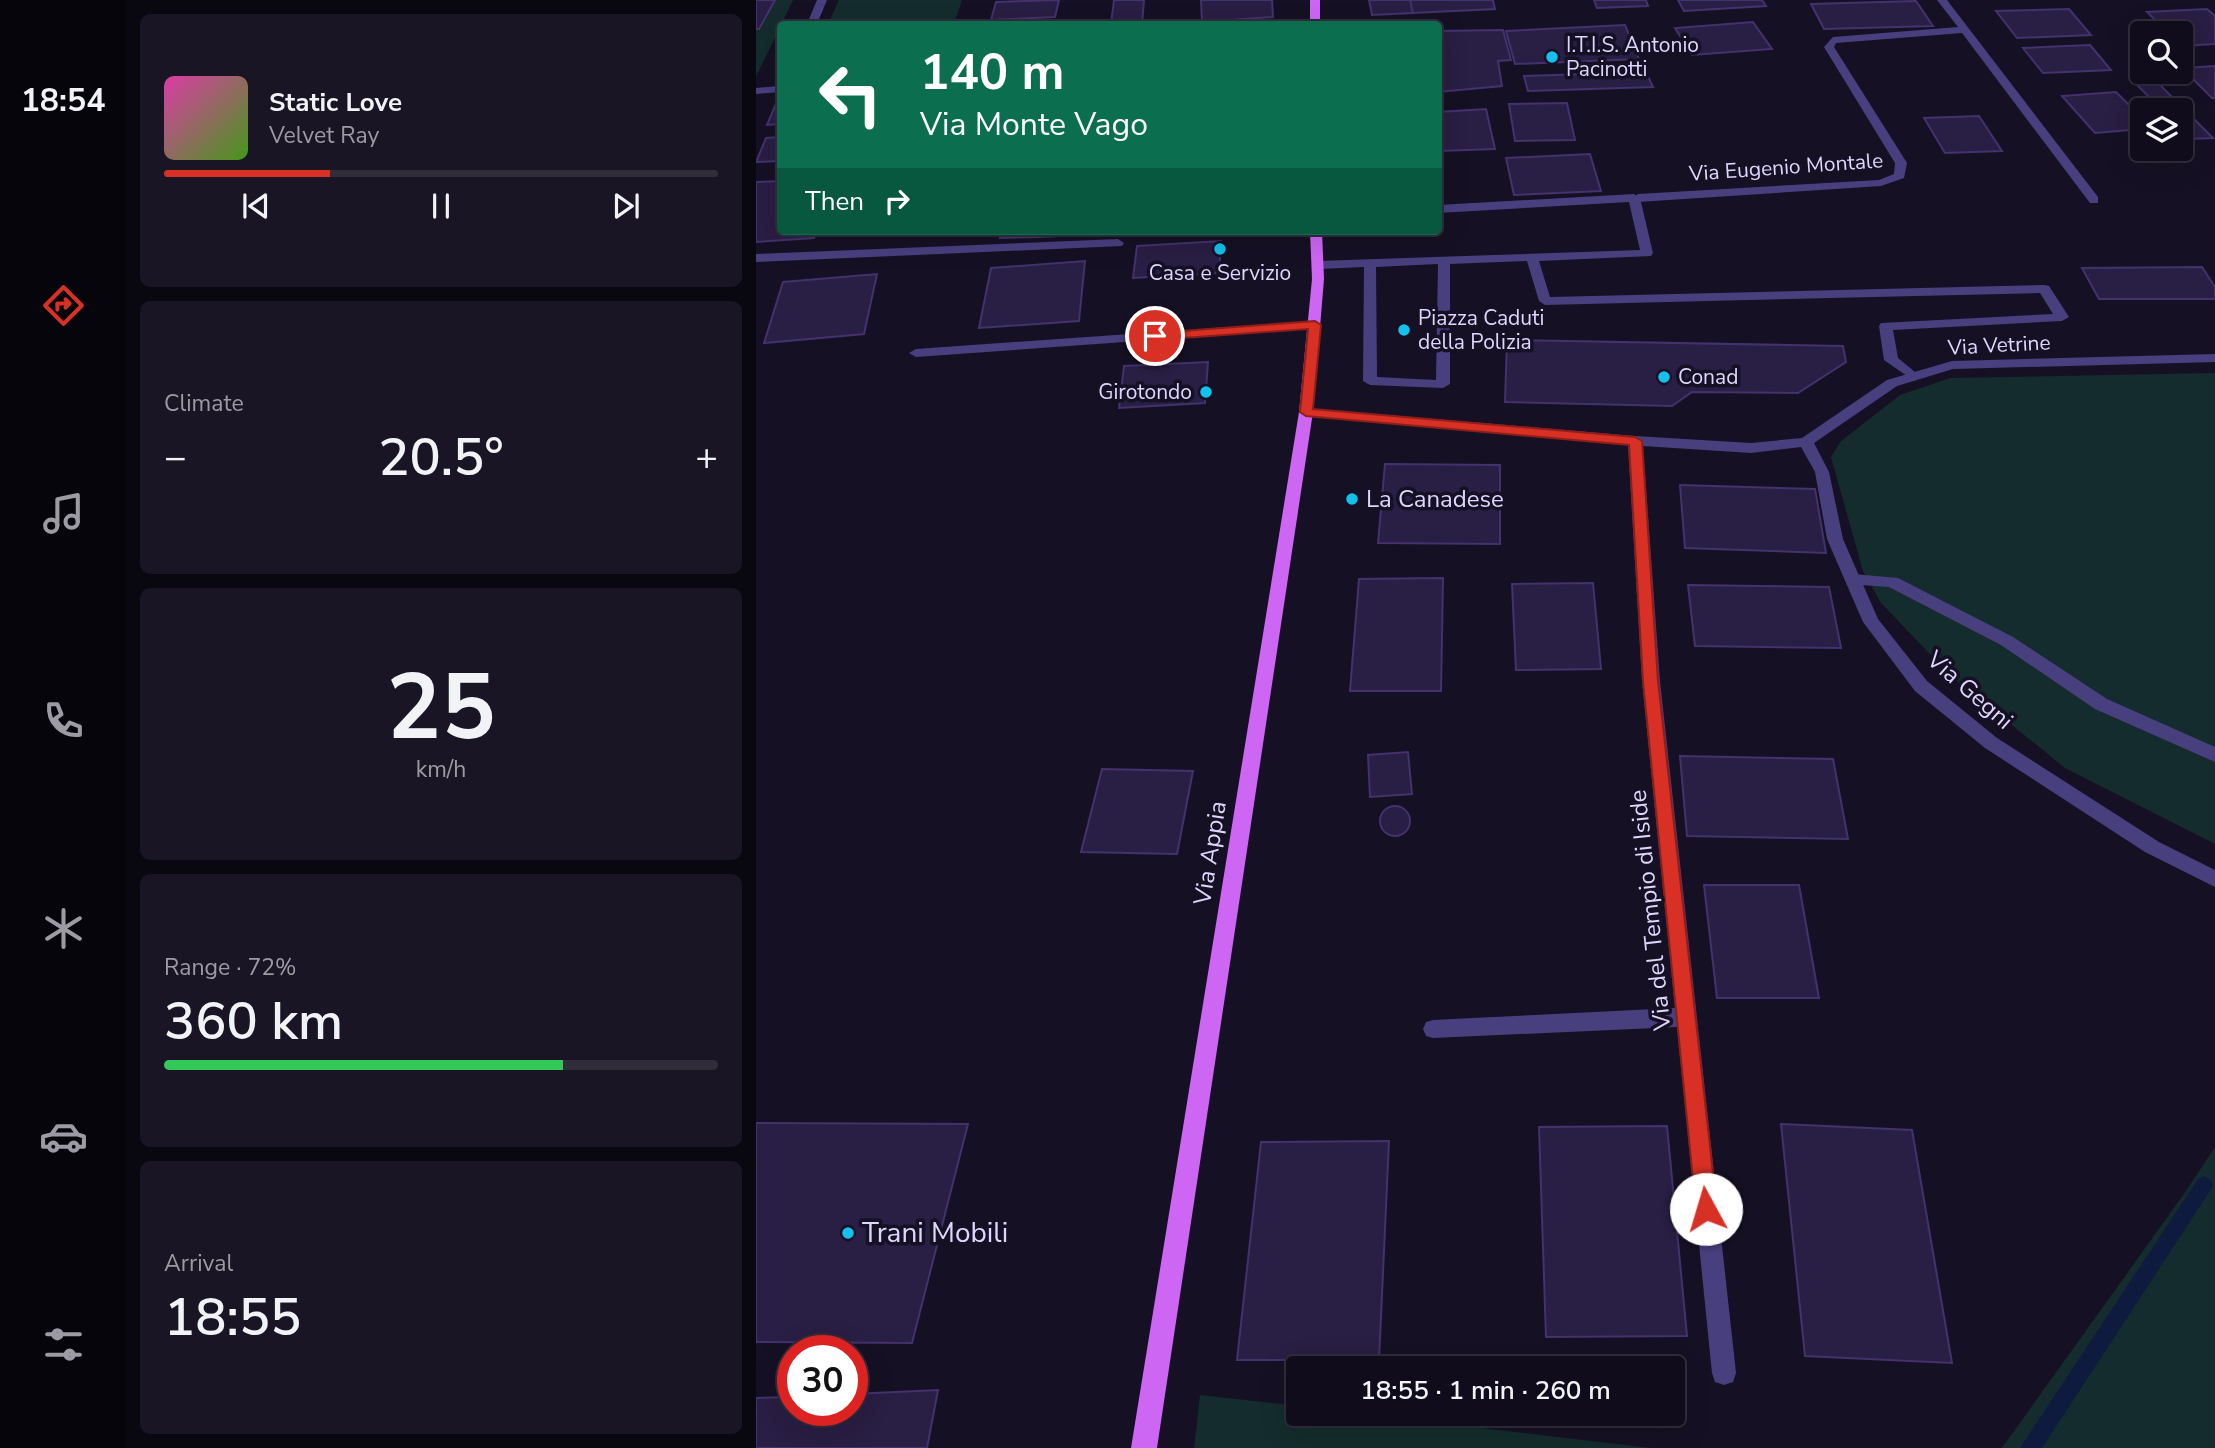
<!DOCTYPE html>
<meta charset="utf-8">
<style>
:root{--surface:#100c1b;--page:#191524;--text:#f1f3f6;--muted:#9c9ba3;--line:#302c3a;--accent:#d93025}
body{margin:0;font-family:"Nunito Sans",sans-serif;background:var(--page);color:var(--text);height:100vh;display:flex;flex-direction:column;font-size:26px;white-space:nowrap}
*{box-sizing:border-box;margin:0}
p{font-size:23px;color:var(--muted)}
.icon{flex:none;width:38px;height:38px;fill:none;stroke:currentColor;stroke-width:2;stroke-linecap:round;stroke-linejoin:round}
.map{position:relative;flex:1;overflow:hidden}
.side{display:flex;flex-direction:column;gap:14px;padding:14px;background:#09070f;width:630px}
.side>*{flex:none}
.guide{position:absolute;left:21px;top:21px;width:665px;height:214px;border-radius:7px;box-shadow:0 7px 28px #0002,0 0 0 2px var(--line);background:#0b6e4f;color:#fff;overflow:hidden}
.fabs{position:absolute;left:1374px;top:21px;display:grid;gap:14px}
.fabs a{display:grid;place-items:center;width:63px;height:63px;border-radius:7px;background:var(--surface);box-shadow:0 7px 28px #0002,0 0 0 2px var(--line);font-size:35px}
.speed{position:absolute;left:21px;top:1335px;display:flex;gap:14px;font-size:35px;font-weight:700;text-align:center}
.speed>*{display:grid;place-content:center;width:91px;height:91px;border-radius:50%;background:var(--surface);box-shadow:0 7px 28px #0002,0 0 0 2px var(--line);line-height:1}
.speed .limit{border:10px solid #d22;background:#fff;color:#111}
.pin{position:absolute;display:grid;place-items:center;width:60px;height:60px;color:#fff;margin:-30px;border:4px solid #fff;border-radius:50%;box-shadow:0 2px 7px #0007}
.me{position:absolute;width:77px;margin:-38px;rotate:354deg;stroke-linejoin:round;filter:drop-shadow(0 0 5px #0008)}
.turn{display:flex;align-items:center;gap:24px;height:147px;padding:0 28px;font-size:32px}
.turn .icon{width:91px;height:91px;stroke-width:2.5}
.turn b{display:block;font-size:49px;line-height:60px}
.then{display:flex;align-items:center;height:66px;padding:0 28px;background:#0003;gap:14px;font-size:26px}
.big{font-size:52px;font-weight:600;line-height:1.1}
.side .widget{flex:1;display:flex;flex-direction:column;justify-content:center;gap:10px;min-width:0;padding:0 24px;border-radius:10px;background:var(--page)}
.side .dial{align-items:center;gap:0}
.dial b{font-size:91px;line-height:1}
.song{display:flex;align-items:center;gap:21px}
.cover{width:84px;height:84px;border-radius:10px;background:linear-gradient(135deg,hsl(320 70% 55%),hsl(100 70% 35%))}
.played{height:7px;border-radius:4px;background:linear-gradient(90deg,var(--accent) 30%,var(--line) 30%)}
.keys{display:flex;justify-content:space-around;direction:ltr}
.heat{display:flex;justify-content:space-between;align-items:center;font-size:38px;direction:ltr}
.charge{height:10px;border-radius:5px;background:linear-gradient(90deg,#34c759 72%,var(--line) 0)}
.trip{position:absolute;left:530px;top:1356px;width:399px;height:70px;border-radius:7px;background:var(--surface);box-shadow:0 7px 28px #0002,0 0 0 2px var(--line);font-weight:600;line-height:70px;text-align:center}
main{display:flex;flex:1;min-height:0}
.menu{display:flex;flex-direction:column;width:126px;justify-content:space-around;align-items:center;background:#06050b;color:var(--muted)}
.menu .icon{width:49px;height:49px}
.menu .current{color:var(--accent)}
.menu b{font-size:32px;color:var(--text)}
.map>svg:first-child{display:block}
.green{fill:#142c2d}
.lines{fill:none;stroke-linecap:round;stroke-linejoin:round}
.stream{fill:#0e1b3f;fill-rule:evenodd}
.building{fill:#291e43;stroke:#43326d;stroke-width:2}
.lane{fill:#483f7f;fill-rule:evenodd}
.street{fill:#483f7f;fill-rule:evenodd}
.primary{fill:#cc66f3;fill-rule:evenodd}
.route{fill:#d93025;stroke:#8d1f18;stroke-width:2}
.poi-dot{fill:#12c1ec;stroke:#161024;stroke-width:2.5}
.labels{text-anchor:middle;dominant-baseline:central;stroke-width:7;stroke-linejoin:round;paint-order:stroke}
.far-poi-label{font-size:21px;fill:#ded6fc;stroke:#161024;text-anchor:start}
.far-street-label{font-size:21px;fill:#ded6fc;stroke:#161024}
.poi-label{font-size:24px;fill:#ded6fc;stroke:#161024;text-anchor:start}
.street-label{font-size:24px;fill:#ded6fc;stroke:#161024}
.near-poi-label{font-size:28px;fill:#ded6fc;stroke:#161024;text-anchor:start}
</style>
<main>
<nav class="menu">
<b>18:54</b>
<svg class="icon current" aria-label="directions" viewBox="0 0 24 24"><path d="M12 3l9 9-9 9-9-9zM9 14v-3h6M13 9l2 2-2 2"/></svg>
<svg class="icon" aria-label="music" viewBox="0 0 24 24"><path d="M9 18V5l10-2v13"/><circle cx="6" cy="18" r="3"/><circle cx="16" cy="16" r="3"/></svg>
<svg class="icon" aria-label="phone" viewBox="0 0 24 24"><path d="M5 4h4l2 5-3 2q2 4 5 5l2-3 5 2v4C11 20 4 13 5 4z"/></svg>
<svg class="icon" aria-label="climate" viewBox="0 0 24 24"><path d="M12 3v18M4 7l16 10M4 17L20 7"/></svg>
<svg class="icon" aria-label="car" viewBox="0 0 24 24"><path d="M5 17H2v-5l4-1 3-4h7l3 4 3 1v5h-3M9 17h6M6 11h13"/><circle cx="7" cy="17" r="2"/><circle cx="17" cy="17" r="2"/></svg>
<svg class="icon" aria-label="filters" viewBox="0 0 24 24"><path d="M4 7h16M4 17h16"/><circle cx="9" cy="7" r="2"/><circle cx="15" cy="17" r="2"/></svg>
</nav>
<section class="side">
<div class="widget">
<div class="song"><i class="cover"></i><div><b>Static Love</b><p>Velvet Ray</p></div></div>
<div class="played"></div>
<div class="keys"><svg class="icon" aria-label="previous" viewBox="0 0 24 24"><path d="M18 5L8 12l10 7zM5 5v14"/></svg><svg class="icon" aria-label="pause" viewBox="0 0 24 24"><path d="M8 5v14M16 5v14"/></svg><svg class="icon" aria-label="next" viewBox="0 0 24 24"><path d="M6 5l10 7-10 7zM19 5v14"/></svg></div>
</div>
<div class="widget"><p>Climate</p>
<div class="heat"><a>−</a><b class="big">20.5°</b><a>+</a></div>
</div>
<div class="widget dial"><b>25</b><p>km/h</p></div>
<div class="widget"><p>Range · 72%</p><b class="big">360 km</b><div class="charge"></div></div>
<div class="widget"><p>Arrival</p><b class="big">18:55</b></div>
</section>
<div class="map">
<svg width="1459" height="1448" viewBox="0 0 1459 1448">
<rect width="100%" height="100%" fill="#161024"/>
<path class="green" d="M19 0H37L0 77V29Z
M83 0H206L198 24H72Z
M1459 373V844L1309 768 1194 675 1125 603 1107 571 1075 457 1085 441 1144 395 1194 378Z
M1459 1147V1448H1246L1430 1191Z
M444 1395 542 1406V1414H607L895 1448H438Z"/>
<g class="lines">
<path class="stream" d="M1448 1176 1454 1179 1457 1185 1454 1191 1286 1448H1264L1442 1179Z"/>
</g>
<path class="building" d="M0 0H19L3 29H0Z
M303 0 299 17 235 20 240 2Z
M358 0H388L386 24H355Z
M445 0H516L517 17 446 22Z
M613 0H654L657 13 616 15Z
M654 0H737L739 9 657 13Z
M838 0H890L892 6 841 8Z
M922 0H1006L1010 6 928 11Z
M1160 1 1177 26 1068 29 1055 4Z
M1313 9 1335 35 1261 38 1240 11Z
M1451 9 1459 16V44L1425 46 1424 33H1412L1391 12Z
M997 22 1016 49 936 55 919 28Z
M869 25 883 59 759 64 750 31Z
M747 30 755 60 742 61 746 86 682 92V31Z
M1334 45 1355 70 1287 73 1267 48Z
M1459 66V98H1456L1426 68Z
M890 72 897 87 772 91 768 76Z
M1395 76 1457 138 1434 139 1424 129V110H1406L1374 78Z
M1360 92 1386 118V129L1339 133 1306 96Z
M22 99H24V124L11 125Z
M811 103 819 140 759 141 753 104Z
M730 109 739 149 682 151V112Z
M1223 116 1246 151 1189 153 1168 118Z
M24 137V161L0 162 10 138Z
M834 154 845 191 758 195 750 158Z
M24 181V231H60L58 238 0 242V182Z
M246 231H284L283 237 244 238Z
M284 231H346V234L283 237Z
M380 231H472L379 235Z
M465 241 463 273 377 278 381 246Z
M329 261 323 321 223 328 235 268Z
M1446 267 1459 287V299H1343L1326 268Z
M121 274 108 334 8 343 27 282Z
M751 340 1087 346 1090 362 1042 393 936 392 916 406 749 402Z
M452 362 449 403 363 408 368 366Z
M629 464 744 465V544L622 543Z
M924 485 1059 489 1070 553 929 548Z
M687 578 685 691H594L603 579Z
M837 583 845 669 760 670 756 584Z
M932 585 1073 587 1085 648 939 646Z
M652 752 656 794 614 797 612 755Z
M924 756 1077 759 1092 839 931 836Z
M346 769 437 771 421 854 325 852Z
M624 821a15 15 0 1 1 30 0a15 15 0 1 1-30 0Z
M948 885H1043L1063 998H961Z
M0 1123 212 1124 156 1343 0 1342Z
M1025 1124 1156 1130 1196 1363 1049 1356Z
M911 1126 931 1336 790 1337 783 1127Z
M633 1141 623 1360H481L505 1142Z
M182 1390 171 1448H0V1398L37 1397V1410H96V1394Z"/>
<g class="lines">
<path class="lane" d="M61 0H71L61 24H51Z
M878 194 884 198 897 253 895 256 783 261 794 297 1288 285 1293 286 1313 317 1306 321 1137 330 1142 358 1165 377 1158 381 1128 360 1123 326 1125 323 1297 314 1284 293 789 305 783 301 771 261 694 264V384L687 388 614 385 607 381 608 267 562 269 556 265 562 261 884 250 873 202 682 213V205ZM682 264 680 380 621 377 620 267Z
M362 239 368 243 366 246 0 262V254Z
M1097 574 1142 578 1257 637 1351 699 1459 747V762L1339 709 1245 645 1133 587 1091 584 1089 580 1091 576Z"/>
<path class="street" d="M1181 0H1191L1342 197V203H1334L1206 33 1080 43 1078 47 1151 163 1148 178 1125 186 882 202 876 198 882 194 1123 180 1138 174 1139 163 1068 47 1077 37 1202 27Z
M24 86V92L0 94V88Z
M559 321 564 322V328L160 357 153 353 160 349Z
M1459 354V362L1197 369 1141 386 1058 443 1073 472 1087 539 1122 619 1171 681 1241 738 1403 842 1459 870V887L1389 852 1229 748 1159 691 1107 622 1071 539 1059 472 1045 447 995 453 887 446 904 681 980 1373 977 1382 968 1385 959 1382 956 1373 921 1027 677 1038 670 1036 667 1029 670 1022 677 1020 919 1008 886 681 872 445 550 416 543 412 550 408 879 436 995 443 1046 438 1131 380 1196 361Z"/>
<path class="primary" d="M554 0H564V24H554Z
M554 231H566L568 279 557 412 401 1448H375L543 412 556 279Z"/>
</g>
<path class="route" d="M559 321 565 325 557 409 879 437 886 441 902 681 961 1209 958 1216 950 1219 943 1216 940 1209 887 681 873 445 550 416 544 412 552 329 399 340 393 336 399 333Z"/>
<g class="poi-dot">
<circle cx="796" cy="57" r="7"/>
<circle cx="464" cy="249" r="7"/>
<circle cx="648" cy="330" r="7"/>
<circle cx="908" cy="377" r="7"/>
<circle cx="450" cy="392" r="7"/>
<circle cx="596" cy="499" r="7"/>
<circle cx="92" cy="1233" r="7"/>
</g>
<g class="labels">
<g class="far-poi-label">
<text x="810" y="45">I.T.I.S. Antonio<tspan x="810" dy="24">Pacinotti</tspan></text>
<text x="464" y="273" text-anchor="middle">Casa e Servizio</text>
<text x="662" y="318">Piazza Caduti<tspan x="662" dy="24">della Polizia</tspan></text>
<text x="922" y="377">Conad</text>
<text x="436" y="392" text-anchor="end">Girotondo</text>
</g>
<g class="far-street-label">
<text transform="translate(1030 167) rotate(-4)">Via Eugenio Montale</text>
<text transform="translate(1243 345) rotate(-3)">Via Vetrine</text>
</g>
<g class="poi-label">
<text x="610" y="499">La Canadese</text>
</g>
<g class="street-label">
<text transform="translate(1214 690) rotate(41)">Via Gegni</text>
<text transform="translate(454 853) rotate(-81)">Via Appia</text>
<text transform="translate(894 910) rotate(-96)">Via del Tempio di Iside</text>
</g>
<g class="near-poi-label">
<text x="106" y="1233">Trani Mobili</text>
</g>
</g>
</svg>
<div class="fabs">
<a><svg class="icon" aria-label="search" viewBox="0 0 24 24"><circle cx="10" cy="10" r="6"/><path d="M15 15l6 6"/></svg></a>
<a><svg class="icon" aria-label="layers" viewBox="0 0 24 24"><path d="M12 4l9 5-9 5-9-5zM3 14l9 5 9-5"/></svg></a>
</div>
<div class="speed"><div class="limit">30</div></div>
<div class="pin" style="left:399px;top:336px;background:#d93025"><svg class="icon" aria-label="arrive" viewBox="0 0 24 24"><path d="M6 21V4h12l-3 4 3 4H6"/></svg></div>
<svg class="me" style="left:950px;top:1209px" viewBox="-20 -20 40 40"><circle r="19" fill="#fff"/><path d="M0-13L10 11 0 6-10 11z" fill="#d93025"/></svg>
<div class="trip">18:55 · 1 min · 260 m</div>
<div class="guide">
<div class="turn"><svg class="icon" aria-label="left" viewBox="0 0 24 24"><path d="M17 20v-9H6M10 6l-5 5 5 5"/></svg><div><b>140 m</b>Via Monte Vago</div></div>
<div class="then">Then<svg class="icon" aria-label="right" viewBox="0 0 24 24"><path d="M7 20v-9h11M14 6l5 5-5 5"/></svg></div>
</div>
</div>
</main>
